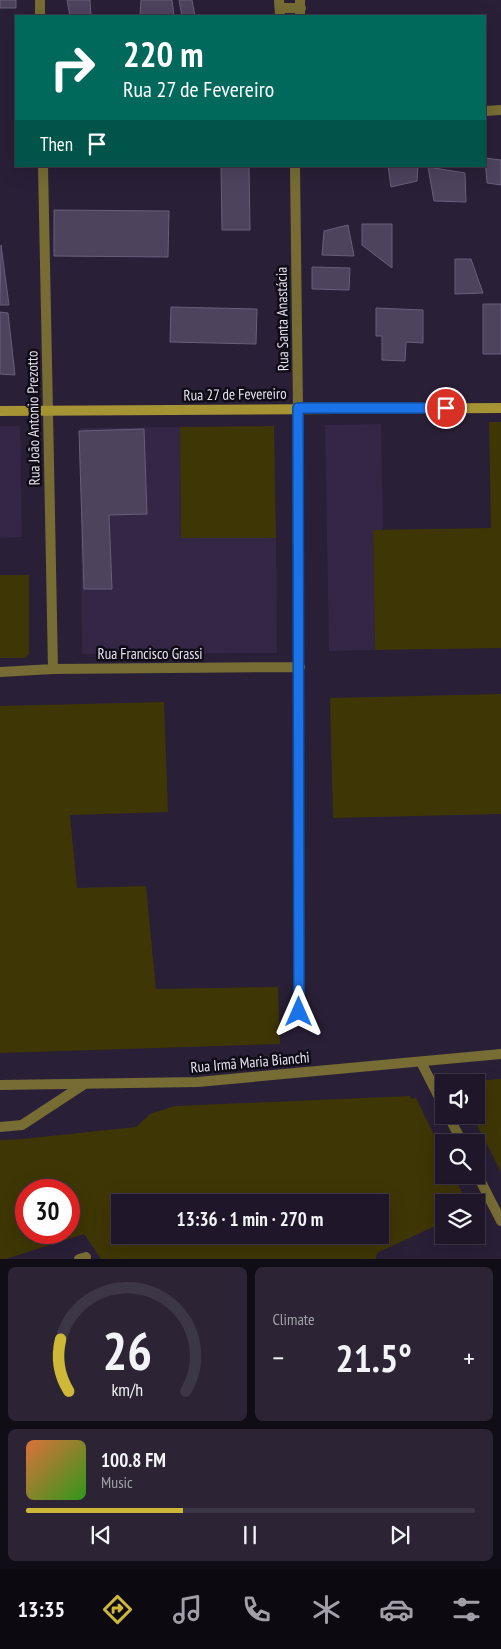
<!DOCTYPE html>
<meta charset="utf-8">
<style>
:root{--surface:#1f1729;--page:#2c2435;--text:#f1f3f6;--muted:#a19fa8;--line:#3c3646;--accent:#cfb837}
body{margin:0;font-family:"PT Sans Narrow",sans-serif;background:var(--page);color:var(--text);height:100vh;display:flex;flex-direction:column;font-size:19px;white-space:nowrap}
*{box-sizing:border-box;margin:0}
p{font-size:16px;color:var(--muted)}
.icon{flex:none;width:28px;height:28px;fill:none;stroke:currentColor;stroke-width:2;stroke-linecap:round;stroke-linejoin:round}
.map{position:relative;height:1259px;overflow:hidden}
.panel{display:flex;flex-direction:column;gap:8px;padding:8px;background:#110d17;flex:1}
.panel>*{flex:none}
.top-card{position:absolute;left:15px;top:15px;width:471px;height:152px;border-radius:0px;box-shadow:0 5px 20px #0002,0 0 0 1px var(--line);background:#00695c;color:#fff;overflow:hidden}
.fabs{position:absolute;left:435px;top:1074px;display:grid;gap:10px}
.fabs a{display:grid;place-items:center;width:50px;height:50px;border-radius:0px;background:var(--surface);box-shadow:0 5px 20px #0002,0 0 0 1px var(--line);font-size:25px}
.speed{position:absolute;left:15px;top:1179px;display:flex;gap:10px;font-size:25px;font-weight:700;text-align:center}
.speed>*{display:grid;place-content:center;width:65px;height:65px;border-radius:50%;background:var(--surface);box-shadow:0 5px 20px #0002,0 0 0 1px var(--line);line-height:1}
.speed .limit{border:8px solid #d22;background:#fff;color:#111}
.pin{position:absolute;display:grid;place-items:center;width:42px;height:42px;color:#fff;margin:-21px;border:2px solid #fff;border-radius:50%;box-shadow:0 1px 5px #0007}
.me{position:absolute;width:55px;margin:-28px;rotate:0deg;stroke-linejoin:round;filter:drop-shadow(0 0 4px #0008)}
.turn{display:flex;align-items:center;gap:18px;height:105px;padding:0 25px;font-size:22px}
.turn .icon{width:65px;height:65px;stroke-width:2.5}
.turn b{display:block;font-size:35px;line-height:42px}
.then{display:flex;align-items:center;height:48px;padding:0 25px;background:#0003;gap:10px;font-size:19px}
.big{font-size:38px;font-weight:800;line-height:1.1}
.panel .card{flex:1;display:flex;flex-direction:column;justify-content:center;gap:8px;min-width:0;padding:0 18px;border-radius:8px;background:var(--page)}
.panel .dial{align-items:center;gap:0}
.dial svg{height:130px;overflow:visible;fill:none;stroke:var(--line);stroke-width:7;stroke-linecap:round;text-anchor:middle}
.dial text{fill:var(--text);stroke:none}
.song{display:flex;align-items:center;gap:15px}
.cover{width:60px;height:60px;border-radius:8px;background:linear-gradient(135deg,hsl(20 70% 55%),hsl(110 70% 35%))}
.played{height:5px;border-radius:2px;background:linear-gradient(90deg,var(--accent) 35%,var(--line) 35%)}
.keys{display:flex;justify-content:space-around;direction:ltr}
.heat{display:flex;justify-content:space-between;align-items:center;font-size:28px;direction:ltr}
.panel .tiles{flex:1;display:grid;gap:8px;grid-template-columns:1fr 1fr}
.card:last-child{grid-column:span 2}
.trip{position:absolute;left:111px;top:1194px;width:278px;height:50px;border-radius:0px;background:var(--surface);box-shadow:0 5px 20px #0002,0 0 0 1px var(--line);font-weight:800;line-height:50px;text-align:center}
.tab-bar{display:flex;height:80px;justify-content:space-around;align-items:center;background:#0c0910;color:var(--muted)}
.tab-bar .icon{width:35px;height:35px}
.tab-bar .on{color:var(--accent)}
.tab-bar b{font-size:22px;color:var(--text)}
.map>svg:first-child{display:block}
.built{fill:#332745}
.green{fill:#3f3605;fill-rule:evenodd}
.building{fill:#4d435d;stroke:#695f7b}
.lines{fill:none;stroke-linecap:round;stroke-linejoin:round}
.minor{stroke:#766c34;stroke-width:10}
.tertiary{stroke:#766c34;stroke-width:10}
.secondary{stroke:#a59334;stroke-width:10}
.route-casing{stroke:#114b97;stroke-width:12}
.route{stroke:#1a73e8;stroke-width:9}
.labels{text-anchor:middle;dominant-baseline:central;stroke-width:5;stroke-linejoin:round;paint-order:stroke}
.street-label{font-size:15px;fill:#e7e1f1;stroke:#100c16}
</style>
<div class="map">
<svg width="501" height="1259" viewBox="0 0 501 1259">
<rect width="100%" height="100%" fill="#291f37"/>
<path class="built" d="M381 424 383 530H373L375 650 329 651 325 425Z
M0 426H20L22 537 0 538Z
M180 427 181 538H276L277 653 82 654 80 428Z"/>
<path class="green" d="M489 422H501V648L375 650 373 530 491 528Z
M274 426 276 538H181L180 427Z
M0 575H29V654L25 658H0Z
M501 694V814L333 818 330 698Z
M164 702 168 812 70 815 77 888 146 886 156 989 278 987 280 1044 0 1053V706Z
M501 1079V1172L472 1115H476V1082H456Z
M410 1096 411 1099 416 1098 444 1155V1175H453L467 1202H444V1222L377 1253 376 1259H101L84 1234 6 1259H0V1140L22 1139 136 1127 150 1114 175 1106ZM26 1190H69V1232H26ZM120 1202H380V1235H120Z"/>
<path class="building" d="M0 0H16V8H0Z
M67 0H90L91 16H70Z
M141 0H172L174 16H140Z
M179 0H192L195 16H182Z
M485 158 501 160V185L487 183Z
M221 166H249L250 230H222Z
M388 166H418L417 181 391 187Z
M428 167 465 173 466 202 434 201Z
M54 210 169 211 168 257 54 256Z
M362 224H392V268L362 245Z
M348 225 354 256 322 255 324 231Z
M1 245 9 305H0Z
M455 259H471L483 293 455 294Z
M312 267 350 268 349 290 312 289Z
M483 304H501V354H483Z
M171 307 257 309 256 344 170 342Z
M376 308 423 310V343L406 342 405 361 382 360V336H376Z
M0 312 8 313 15 375 0 374Z
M144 429 147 514 109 515 112 589H84L79 431Z"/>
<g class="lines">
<path class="minor" d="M279 0 280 16
M300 0V16
M280 8H301
M485 111 501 110
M295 166 298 408 299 1011
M48 411 53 669
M0 672 53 669 300 667
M421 1062 444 1107
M448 1115 462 1142
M0 1127 22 1125 83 1085
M476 1172 501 1221
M79 1259 86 1257"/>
<path class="tertiary" d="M40 0V16
M43 166 48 411
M0 1085 198 1082 501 1054"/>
<path class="secondary" d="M0 411 501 408"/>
</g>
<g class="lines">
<g class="route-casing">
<path id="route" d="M299 1012 298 408H446"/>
</g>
<use href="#route" class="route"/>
</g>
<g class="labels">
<g class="street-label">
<text transform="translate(282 319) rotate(-91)">Rua Santa Anastácia</text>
<text transform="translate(235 394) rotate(-1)">Rua 27 de Fevereiro</text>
<text transform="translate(33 418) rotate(-91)">Rua João Antonio Prezotto</text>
<text x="150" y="653">Rua Francisco Grassi</text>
<text transform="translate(250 1062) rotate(-5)">Rua Irmã Maria Bianchi</text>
</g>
</g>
</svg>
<div class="fabs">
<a><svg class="icon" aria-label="sound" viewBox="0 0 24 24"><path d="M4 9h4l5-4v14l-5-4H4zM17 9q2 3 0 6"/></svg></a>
<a><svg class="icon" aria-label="search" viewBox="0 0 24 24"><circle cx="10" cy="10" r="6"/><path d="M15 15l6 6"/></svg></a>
<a><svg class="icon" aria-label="layers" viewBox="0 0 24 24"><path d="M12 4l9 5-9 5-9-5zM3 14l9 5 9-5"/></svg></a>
</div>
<div class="speed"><div class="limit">30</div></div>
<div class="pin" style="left:446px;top:408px;background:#d93025"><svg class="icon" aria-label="arrive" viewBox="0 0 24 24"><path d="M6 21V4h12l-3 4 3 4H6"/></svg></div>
<svg class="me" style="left:299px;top:1012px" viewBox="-20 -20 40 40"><path d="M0-17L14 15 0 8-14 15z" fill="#1a73e8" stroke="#fff" stroke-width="4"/></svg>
<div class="trip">13:36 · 1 min · 270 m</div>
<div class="top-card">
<div class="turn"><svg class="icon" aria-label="right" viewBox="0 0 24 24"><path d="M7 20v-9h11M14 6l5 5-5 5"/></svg><div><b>220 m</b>Rua 27 de Fevereiro</div></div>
<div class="then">Then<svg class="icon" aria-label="arrive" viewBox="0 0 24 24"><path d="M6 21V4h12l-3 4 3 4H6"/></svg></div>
</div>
</div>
<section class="panel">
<div class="tiles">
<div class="card dial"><svg viewBox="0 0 100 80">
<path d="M14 69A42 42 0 1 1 86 69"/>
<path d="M14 69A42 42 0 0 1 9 37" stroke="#cfb837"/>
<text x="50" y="56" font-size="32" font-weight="700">26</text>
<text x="50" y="72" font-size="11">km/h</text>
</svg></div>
<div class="card"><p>Climate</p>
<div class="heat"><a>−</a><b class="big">21.5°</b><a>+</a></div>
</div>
<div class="card">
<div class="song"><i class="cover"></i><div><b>100.8 FM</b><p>Music</p></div></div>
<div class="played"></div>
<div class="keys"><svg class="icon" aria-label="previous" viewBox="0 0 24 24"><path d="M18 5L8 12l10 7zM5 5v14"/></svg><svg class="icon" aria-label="pause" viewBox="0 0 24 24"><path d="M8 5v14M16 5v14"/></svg><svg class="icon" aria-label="next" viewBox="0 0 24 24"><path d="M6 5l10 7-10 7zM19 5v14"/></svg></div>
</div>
</div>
</section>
<nav class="tab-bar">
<b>13:35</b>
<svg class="icon on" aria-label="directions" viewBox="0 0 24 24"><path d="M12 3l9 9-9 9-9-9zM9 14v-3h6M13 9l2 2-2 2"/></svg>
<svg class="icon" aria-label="music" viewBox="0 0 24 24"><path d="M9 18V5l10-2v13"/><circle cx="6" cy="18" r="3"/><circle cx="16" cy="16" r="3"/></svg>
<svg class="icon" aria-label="phone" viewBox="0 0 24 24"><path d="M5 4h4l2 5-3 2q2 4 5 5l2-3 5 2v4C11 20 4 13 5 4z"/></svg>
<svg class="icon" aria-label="climate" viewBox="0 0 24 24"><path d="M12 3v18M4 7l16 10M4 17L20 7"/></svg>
<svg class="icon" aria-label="car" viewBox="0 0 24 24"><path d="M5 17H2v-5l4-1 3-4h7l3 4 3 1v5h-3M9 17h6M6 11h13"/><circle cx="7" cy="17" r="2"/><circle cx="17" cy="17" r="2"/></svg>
<svg class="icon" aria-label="filters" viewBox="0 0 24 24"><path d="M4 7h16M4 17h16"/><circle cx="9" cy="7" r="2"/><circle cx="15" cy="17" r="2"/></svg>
</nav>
